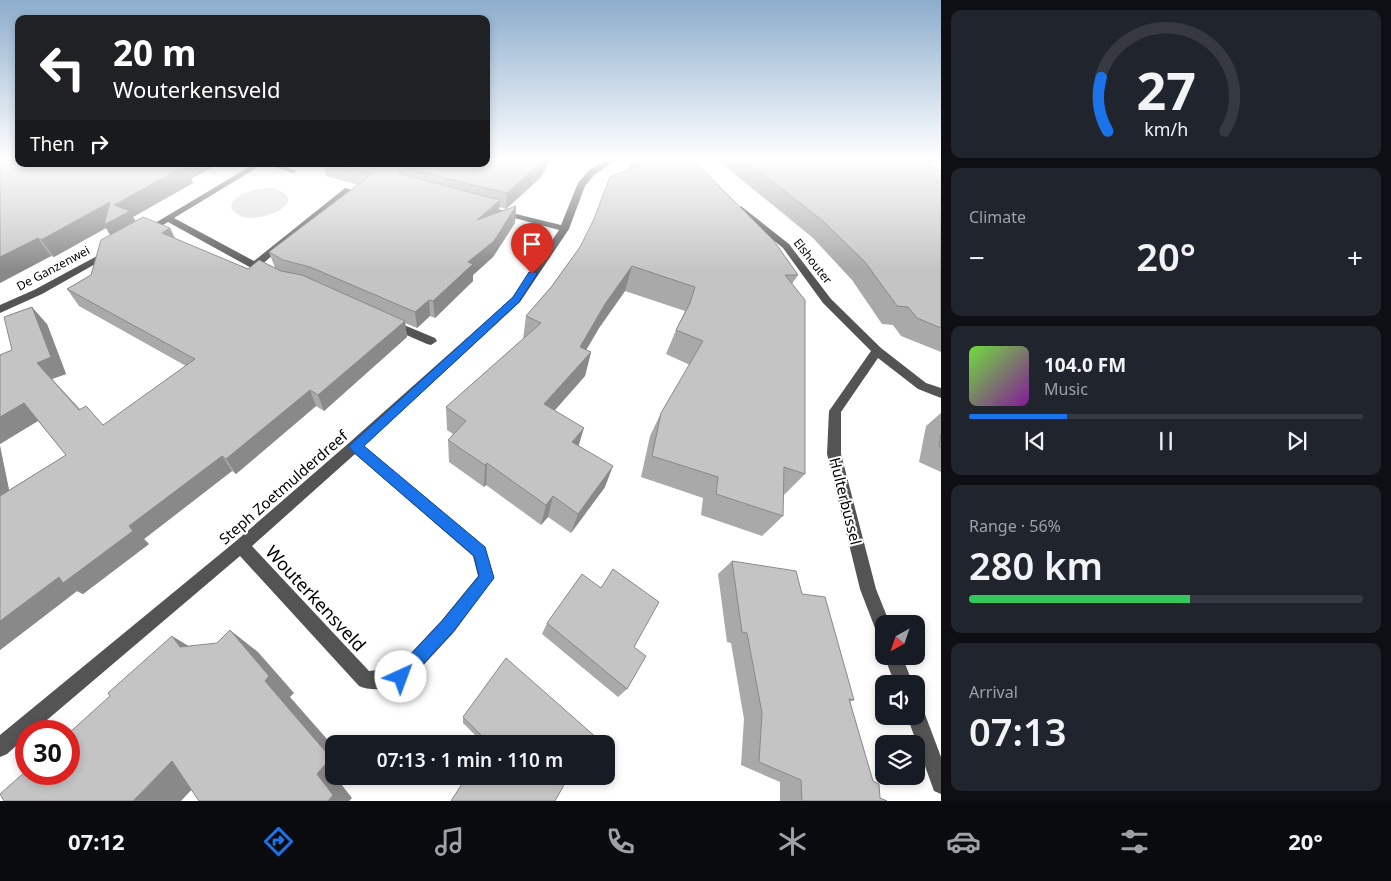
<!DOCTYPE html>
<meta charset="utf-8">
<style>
:root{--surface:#171b24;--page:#20242c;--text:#f1f3f6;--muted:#9ea1a6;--line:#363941;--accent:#1a73e8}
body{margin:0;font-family:"Noto Sans",sans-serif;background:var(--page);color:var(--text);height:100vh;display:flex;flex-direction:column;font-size:19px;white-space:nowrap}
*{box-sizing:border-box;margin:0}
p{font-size:16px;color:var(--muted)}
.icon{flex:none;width:28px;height:28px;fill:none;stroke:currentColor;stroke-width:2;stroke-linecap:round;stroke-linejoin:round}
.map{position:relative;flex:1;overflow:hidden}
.drawer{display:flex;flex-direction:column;gap:10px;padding:10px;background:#0d0f14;width:450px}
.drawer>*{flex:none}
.top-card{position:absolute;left:15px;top:15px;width:475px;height:152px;border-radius:10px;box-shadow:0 2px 8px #0003;background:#202124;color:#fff;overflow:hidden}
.needle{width:32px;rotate:220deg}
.tools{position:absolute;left:875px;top:615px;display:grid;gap:10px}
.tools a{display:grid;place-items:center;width:50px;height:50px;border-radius:10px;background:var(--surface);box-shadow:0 2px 8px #0003;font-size:25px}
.speed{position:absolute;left:15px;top:720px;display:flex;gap:10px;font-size:25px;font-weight:700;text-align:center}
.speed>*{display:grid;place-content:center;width:65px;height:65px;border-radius:50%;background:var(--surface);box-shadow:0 2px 8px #0003;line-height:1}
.speed .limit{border:8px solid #d22;background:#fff;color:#111}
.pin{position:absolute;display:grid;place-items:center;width:42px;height:42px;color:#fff;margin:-51px -21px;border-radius:50% 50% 50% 0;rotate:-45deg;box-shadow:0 0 5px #0007}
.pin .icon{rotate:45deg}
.me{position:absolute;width:55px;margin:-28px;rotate:43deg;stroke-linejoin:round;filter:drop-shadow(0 0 4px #0008)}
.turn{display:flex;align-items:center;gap:18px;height:105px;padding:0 15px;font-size:22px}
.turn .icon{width:65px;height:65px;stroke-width:2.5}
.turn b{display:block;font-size:35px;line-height:42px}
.then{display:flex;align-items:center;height:48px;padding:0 15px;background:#0003;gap:10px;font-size:19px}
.big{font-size:38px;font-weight:600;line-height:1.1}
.drawer .card{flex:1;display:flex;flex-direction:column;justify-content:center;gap:8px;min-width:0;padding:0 18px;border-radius:10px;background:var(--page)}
.drawer .dial{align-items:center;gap:0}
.dial svg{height:130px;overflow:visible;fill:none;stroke:var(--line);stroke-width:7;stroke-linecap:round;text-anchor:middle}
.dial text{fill:var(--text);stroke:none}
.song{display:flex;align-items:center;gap:15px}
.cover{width:60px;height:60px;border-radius:8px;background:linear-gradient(135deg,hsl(100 70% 55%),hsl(290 70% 35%))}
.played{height:5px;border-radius:2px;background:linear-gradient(90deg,var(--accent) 25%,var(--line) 25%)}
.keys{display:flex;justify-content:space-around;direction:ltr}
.heat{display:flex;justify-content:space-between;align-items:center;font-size:28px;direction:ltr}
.charge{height:8px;border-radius:4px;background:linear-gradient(90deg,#34c759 56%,var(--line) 0)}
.trip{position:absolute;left:325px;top:735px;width:290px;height:50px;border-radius:10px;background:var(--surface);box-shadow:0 2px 8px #0003;font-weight:600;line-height:50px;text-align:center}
.tabs{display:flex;height:80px;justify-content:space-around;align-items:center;background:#090b0e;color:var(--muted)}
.tabs .icon{width:35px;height:35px}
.tabs .on{color:var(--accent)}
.tabs b{font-size:22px;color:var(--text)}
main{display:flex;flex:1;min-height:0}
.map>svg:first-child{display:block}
.green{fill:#dbdbdb}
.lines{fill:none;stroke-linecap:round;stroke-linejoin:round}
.minor{fill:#545454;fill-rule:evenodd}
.wall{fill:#a9a9a9}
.shaded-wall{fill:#898989}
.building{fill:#c4c4c4;stroke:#898989}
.route{fill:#1a73e8;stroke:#114b97}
.labels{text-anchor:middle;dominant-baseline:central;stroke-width:4;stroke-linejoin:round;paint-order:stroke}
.far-street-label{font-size:12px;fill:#000;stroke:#fff}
.street-label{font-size:15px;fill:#000;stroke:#fff}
.near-street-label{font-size:18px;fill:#000;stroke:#fff}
</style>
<main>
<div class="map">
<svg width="941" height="801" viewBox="0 0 941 801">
<rect width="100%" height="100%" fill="#fff"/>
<path class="green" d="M271 188C315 198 264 225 240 216 237 214 234 211 231 208L232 202C243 191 255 189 271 188Z"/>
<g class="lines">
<path class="minor" d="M611 158H620L595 174 585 186 569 229 520 302 364 446 485 547 494 578 454 632 407 683C395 689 371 692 359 686L240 556 34 731H26V737L7 754 0 757V735L236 541 350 442 512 298 559 230 496 213V209L561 225 578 183 589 170ZM355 454 473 556 478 576 442 620 397 668 369 671 252 546Z
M254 164H263L174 218 254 261 345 188 352 190 261 265 272 271V275H264L168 222 148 234H142L140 232Z
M264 164H276L297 171 293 173Z
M741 206 789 244 831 299 881 348 926 383 941 388V398L918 389 878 358 841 412V454L876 589 890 624H884V638L878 636 860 589 827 454 829 411 871 351 823 303 783 248 738 211 737 209Z
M110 249 115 252 113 254 42 294 0 313V305L34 290Z
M392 320 435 338 437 341 431 345 427 344 388 327 387 324Z
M884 656H902L913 684H895Z
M916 707 923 709 941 757V794L934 791 907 716H916Z"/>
</g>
<path class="wall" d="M0 158 191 179 193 183 133 217 136 221 170 228 175 238 248 269 275 268 269 252 358 185 326 176 323 164H486L541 177 506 209 499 207V212L516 206 515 223 493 257 473 275V281L435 318 430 316 417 328 405 323 407 337 324 411 316 406 236 474 232 471 144 539 149 544 83 594 77 591 0 650V446L9 490 66 455 38 421 0 444V355L12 350 47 324 66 374 52 379 80 409 104 425 186 366 79 306 67 289 91 275 110 235 106 228 54 257 51 256 0 283Z
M636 158 798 275 792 284 805 474 784 495 783 494V516L762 536 701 515 703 498 641 477 650 436 661 413 690 365 666 354 676 330 685 311 625 291 599 328 586 350 591 352 585 376 554 411 579 446 605 487 571 533 548 517 541 525 486 485 484 487 449 462 448 440 453 434 447 430 446 407 523 339 526 316 552 286 580 247 629 170 631 159Z
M715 158H915L941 171V352L901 336 893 325 882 324 852 280 813 238Z
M941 413V472L919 462 926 426Z
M732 561 802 594 854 700 850 702 873 781 880 798 887 801H780V782L741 765 744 719 731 643 727 642 718 574Z
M601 588 634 647 627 689 618 697 542 634 547 623Z
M463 717 596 744H484L463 723Z
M467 776H577L576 778 569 781 567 779Z"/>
<path class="shaded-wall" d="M544 158H551L541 177 506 209 507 193Z
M180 164H218L191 179 193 183 133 217 140 228 115 243 106 228 54 257 41 240 110 202 114 205Z
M500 200 499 216 477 220Z
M516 206 515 223 493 257 473 275V281L435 318 433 301Z
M170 228 178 245 162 233Z
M38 238 51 256 0 283V257Z
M632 266 625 291 599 328 574 371 580 347 605 304Z
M429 300 430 316 417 328 415 312Z
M32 307 47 324 66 374 52 379 94 425 37 363Z
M405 321 407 337 324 411 318 395Z
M591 352 585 376 540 427 544 404Z
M310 390 316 406 236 474 226 459Z
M24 403 41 419 0 444V417Z
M584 428 577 451 572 442Z
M0 446 14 514 0 505Z
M222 456 232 471 144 539 149 544 83 594 77 591 0 650V621Z
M487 463 486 485 484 487 485 465Z
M613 466 605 487 571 533 578 514Z
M553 496 548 517 541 525 546 505Z
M230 630 258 652 294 693 290 697 334 747V776H341L338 780 352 798 349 801H328L317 774 265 681Z
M172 636 207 657 180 647Z
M172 761 212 768 181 801H133Z"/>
<path class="building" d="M0 158H19V164H180L185 166 114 205 130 211 104 225 110 202 41 240 38 238 0 257Z
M486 158H544L543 161 507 193 399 167 400 174 500 200 477 220 516 206 494 241 468 262 473 264 433 301 429 300 415 312 310 267 283 260 269 252 372 174 336 164H486Z
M636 158H691L774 241 798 275H785L805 300V474L784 467 783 516 716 494 718 477 652 456 661 413 703 341 676 330 690 303 695 287 632 266 605 304 580 347 591 352 544 404 584 428 572 442 613 466 578 514 553 496 546 505 487 463 485 465 448 440 466 421 446 407 541 323 526 316 552 286 580 247 594 219 610 177 641 165 631 159Z
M742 158H915L941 171V328L917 318 908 307 897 306 865 262 823 221Z
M143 217 170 228 162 233 248 269 259 260 281 271 302 275 405 321 318 395 310 390 226 459 222 456 129 526 133 531 63 583 59 577 0 621V496L66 455 24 403 0 417V355L12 350 4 317 32 307 51 357 37 363 79 410 86 406 103 425 195 359 67 289 91 275 101 240Z
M941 434V447L939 446Z
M732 561 796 571 802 594 825 597 854 700 849 699 873 781 879 784 880 798 887 801H802L801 780 759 762 762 713 747 633 742 632Z
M613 569 659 602 634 647 646 656 627 689 547 623 582 574 601 588Z
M230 630 269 676 265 681 331 758 317 774 333 795 328 801H199L172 761 133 801H4L0 794 26 771V774H69V733L110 696 108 693 172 636 180 647 217 643Z
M506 658 598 739 596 744H489V743L463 717Z
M467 776H569L555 801H451Z"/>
<linearGradient id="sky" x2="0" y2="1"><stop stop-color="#8cadcc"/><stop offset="0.59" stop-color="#fff"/><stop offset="1" stop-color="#fff" stop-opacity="0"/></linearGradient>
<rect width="941" height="270" fill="url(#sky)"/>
<path class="route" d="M529 272H536L537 274 519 302 364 446 485 547 494 578 453 632 406 682 401 685 395 682 392 677 395 671 442 621 479 576 474 556 351 450 349 446 513 297Z"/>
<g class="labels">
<g class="far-street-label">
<text transform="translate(813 261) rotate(52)">Elshouter</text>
<text transform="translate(53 268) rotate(-28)">De Ganzenwei</text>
</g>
<g class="street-label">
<text transform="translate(283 487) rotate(-41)">Steph Zoetmulderdreef</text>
<text transform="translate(846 501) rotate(76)">Hulterbussel</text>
</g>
<g class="near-street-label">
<text transform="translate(316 598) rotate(47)">Wouterkensveld</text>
</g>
</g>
</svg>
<div class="tools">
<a><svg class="needle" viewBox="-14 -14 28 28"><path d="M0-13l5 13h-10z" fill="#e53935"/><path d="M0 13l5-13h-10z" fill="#9ea1a6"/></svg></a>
<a><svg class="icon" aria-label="sound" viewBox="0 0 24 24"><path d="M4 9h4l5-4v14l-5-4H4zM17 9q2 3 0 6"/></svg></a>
<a><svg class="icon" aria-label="layers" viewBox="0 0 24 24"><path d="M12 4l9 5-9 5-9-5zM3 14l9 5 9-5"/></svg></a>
</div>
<div class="speed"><div class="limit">30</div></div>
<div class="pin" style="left:532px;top:274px;background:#d93025"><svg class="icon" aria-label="arrive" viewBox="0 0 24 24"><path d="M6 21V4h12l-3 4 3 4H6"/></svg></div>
<svg class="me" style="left:401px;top:677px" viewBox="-20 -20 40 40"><circle r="19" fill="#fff"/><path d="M0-13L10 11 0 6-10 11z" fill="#1a73e8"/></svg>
<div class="trip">07:13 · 1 min · 110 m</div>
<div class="top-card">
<div class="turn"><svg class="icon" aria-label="left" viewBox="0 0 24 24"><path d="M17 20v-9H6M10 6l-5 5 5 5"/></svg><div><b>20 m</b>Wouterkensveld</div></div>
<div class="then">Then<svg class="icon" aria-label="right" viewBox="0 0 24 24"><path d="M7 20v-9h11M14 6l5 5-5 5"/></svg></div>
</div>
</div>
<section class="drawer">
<div class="card dial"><svg viewBox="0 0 100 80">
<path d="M14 69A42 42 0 1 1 86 69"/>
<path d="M14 69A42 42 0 0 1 10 36" stroke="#1a73e8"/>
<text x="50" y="56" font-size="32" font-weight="700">27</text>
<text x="50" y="72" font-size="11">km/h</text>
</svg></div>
<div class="card"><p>Climate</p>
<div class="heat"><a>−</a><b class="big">20°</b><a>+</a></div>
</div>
<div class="card">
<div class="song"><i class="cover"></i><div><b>104.0 FM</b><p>Music</p></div></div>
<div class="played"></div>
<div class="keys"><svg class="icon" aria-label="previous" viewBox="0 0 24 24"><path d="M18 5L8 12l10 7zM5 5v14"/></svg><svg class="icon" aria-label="pause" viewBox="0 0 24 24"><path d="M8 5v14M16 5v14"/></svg><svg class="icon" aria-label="next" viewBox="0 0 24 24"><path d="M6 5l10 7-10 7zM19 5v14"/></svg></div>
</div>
<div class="card"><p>Range · 56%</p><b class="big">280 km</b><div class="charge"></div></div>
<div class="card"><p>Arrival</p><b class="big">07:13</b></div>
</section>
</main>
<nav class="tabs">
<b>07:12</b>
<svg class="icon on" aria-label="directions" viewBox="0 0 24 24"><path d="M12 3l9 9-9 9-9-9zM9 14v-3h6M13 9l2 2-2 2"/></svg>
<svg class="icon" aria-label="music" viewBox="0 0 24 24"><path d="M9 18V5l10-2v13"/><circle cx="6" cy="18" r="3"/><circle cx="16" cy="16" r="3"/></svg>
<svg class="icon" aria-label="phone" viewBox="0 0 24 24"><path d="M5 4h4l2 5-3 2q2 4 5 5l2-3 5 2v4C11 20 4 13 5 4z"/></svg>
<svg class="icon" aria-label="climate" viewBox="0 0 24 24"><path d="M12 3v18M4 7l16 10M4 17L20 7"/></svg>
<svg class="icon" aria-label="car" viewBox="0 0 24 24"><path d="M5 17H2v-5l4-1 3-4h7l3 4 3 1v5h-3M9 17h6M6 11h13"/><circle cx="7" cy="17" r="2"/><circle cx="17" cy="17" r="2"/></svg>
<svg class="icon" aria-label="filters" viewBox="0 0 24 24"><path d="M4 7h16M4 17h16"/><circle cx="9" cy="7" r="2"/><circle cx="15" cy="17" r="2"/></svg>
<b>20°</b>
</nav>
